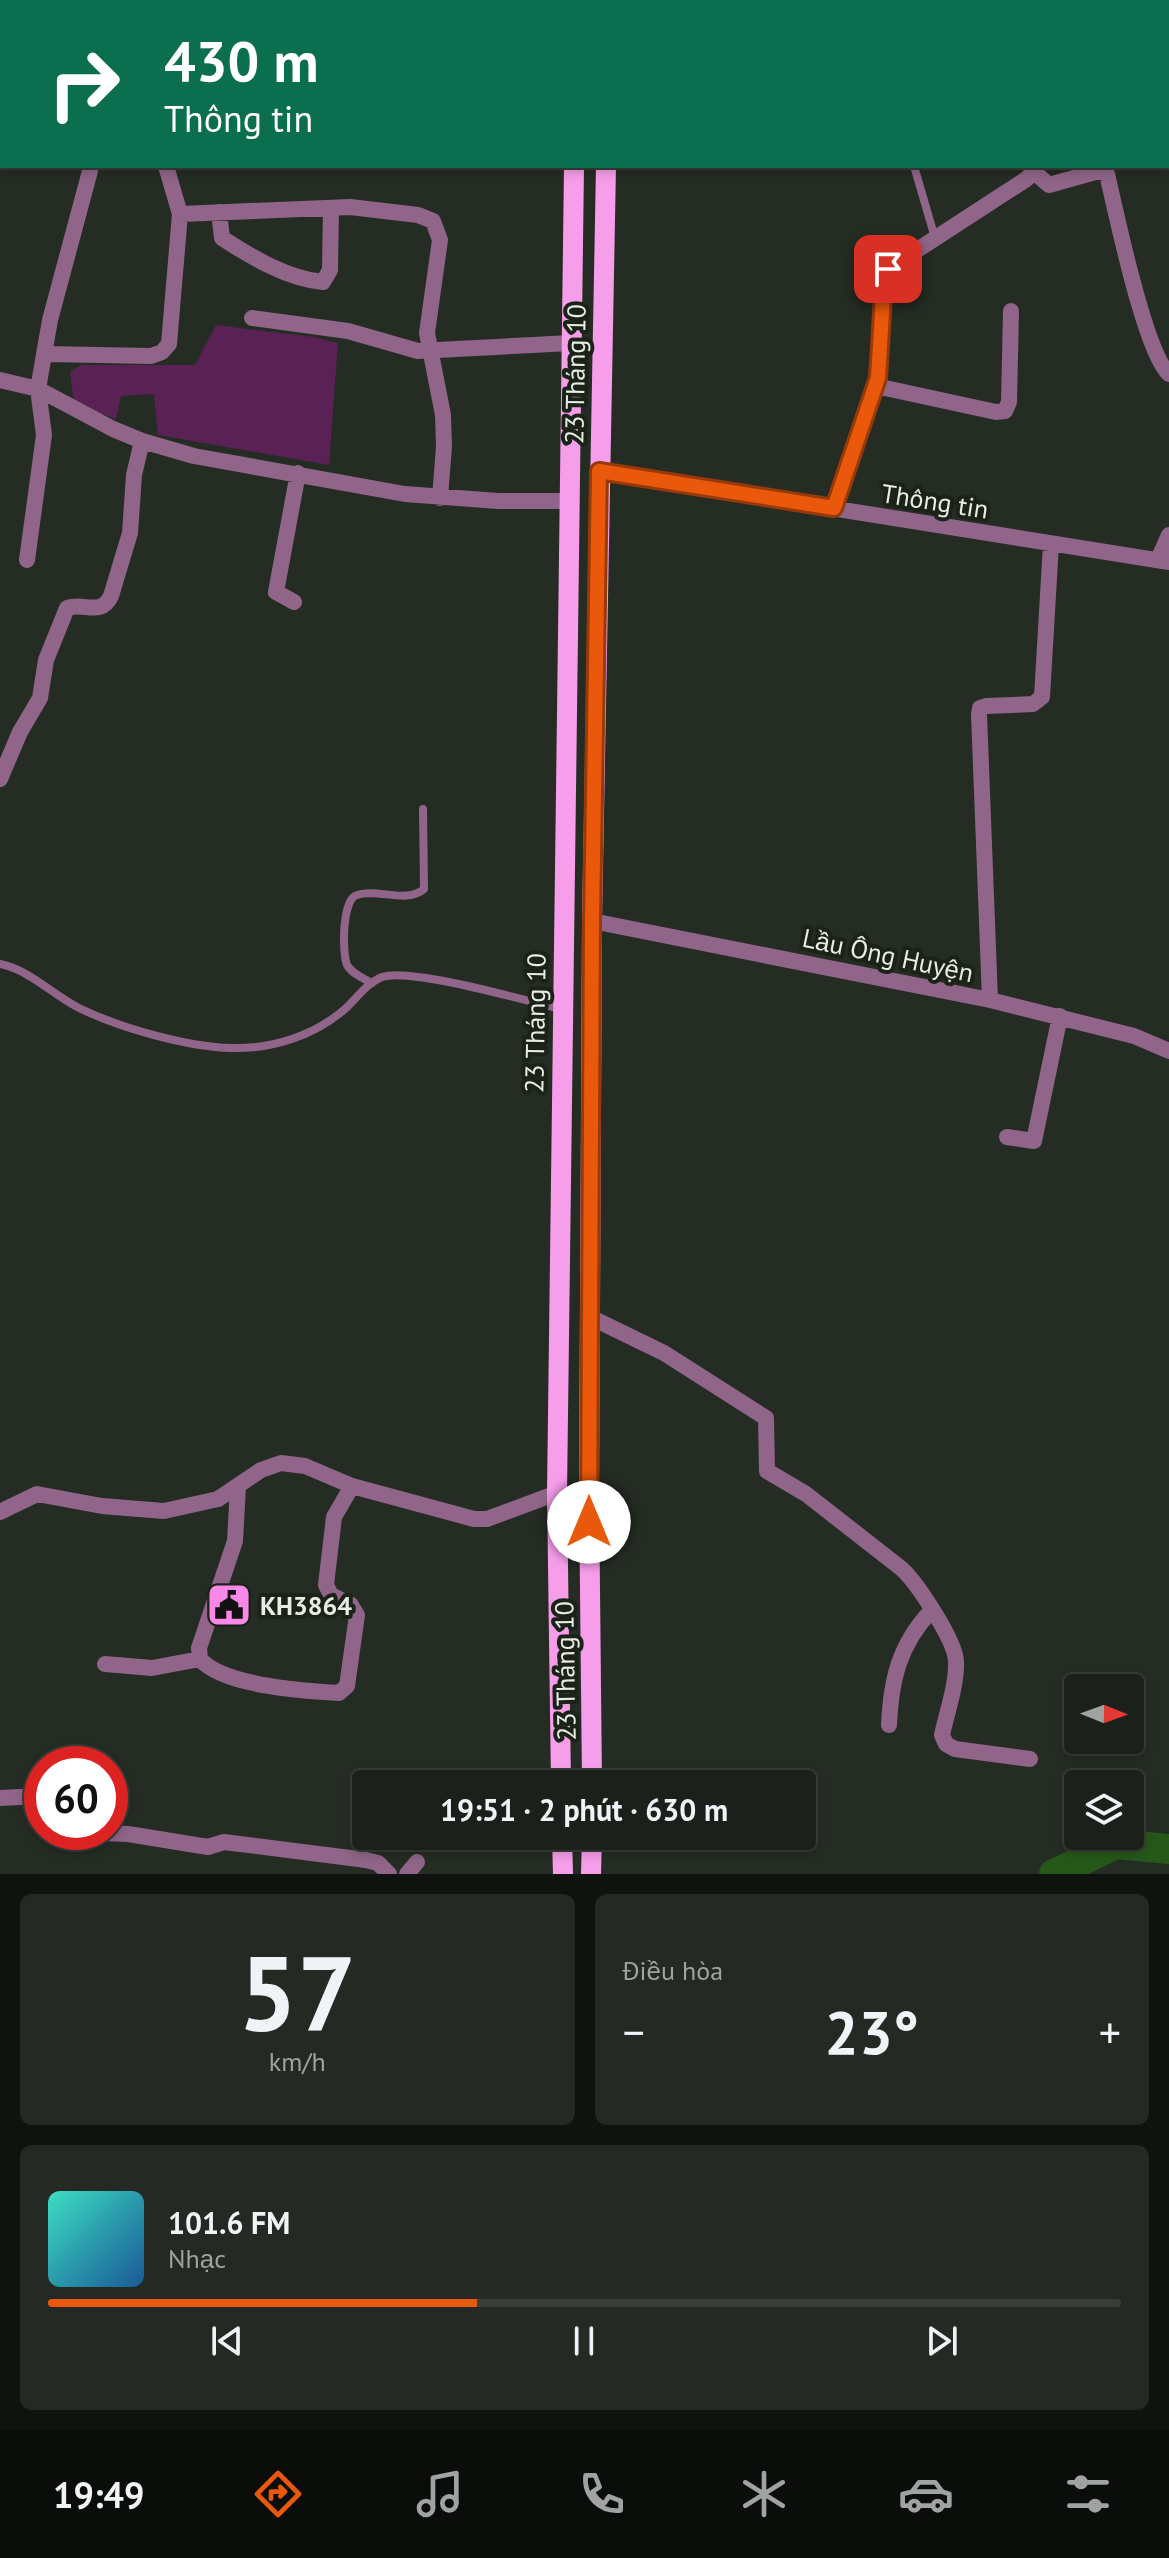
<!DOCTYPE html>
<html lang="vi">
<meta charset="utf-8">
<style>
:root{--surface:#1b211a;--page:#242923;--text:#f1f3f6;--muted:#a0a3a2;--line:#393e39;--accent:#ea580c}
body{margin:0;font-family:"PT Sans",sans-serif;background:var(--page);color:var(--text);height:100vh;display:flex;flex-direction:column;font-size:30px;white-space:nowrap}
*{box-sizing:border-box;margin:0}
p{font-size:26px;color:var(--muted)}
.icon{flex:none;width:44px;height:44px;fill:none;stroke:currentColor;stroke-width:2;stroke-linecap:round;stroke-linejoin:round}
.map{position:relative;height:1874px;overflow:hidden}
.panel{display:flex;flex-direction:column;gap:20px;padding:20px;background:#0f120e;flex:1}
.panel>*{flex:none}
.hud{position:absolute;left:0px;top:0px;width:1170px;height:168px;box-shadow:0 4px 12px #0003,0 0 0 2px var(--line);background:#0b6e4f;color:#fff;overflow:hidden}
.needle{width:52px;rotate:91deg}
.fabs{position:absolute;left:1064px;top:1674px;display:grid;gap:16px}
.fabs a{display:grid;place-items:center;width:80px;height:80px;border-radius:8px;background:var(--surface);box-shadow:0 4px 12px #0003,0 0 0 2px var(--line);font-size:40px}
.speed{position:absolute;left:24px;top:1746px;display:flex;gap:16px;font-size:40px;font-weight:700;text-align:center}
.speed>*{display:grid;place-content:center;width:104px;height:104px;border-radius:50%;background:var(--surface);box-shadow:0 4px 12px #0003,0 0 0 2px var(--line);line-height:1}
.speed .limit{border:12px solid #d22;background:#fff;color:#111}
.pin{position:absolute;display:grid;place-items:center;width:68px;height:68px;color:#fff;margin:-34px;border-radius:16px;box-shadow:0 4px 12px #0006}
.me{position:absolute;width:88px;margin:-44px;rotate:0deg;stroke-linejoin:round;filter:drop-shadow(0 0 6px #0008)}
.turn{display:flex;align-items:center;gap:28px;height:168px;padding:0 32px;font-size:36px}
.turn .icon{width:104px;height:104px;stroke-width:2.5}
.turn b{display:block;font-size:56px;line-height:68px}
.big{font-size:60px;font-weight:800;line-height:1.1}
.panel .card{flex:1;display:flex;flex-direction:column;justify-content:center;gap:12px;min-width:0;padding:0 28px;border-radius:12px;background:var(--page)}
.panel .dial{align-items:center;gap:0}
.dial b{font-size:104px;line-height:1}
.song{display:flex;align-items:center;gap:24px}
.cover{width:96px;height:96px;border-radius:12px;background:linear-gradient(135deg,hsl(170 70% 55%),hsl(210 70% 35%))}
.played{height:8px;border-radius:4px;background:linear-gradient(90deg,var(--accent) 40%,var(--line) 40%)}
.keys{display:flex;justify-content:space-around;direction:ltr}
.heat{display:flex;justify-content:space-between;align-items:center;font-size:44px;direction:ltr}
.panel .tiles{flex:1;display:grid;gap:20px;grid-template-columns:1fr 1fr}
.card:last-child{grid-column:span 2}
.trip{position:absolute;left:352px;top:1770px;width:464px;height:80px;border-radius:8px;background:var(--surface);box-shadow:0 4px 12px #0003,0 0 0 2px var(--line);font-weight:800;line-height:80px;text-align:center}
.tabs{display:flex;height:128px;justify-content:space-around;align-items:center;background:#0b0d0a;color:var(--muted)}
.tabs .icon{width:56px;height:56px}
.tabs .active{color:var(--accent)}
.tabs b{font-size:36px;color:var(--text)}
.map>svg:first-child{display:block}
.green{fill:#5a2254}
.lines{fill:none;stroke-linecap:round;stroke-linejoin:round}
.river{stroke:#26581a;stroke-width:30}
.lane{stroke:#906589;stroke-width:8}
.street{stroke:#906589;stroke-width:16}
.primary{stroke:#f79eea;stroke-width:20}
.route-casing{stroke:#983908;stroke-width:20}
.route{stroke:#ea580c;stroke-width:14}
.labels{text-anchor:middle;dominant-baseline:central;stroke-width:8;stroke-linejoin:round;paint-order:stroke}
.street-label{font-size:26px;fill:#e7ece6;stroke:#1b2319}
.poi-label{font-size:26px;font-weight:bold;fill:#e7ece6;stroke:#1b2319;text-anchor:start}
</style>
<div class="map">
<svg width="1169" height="1874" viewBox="0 0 1169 1874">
<rect width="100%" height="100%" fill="#242c23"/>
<path class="green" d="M216 325 314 337 338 343 329 465 158 435 154 394 121 396 116 419 74 404 70 372 81 365H195Z"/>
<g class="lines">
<path class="river" d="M1054 1874 1116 1844 1169 1849"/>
<path class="lane" d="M914 166 935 238
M0 964C32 971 51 994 79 1008 120 1028 187 1047 232 1048 272 1049 314 1036 345 1009 356 999 367 983 382 977 410 967 526 1001 561 1009
M372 983C363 978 352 974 347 965 342 952 342 899 357 895 377 888 407 904 424 889L423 809"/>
<path class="street" d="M118 0 119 2
M448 0V2
M999 0 1003 2
M892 2V0
M1033 171 1049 185 1099 171 1107 174C1116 212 1145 353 1169 374
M219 212 222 238C251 257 288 279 323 282L330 270 331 208
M180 214 350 207 418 215 433 221 440 240 427 333 443 415 444 446 440 498
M252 318 348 331 418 351 571 343
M45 354 151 356 162 352 169 344 180 214 166 166
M0 380 38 389 113 429 142 441 194 456 405 494 498 501H567
M876 386 996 412 1005 411 1009 402 1011 311
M599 471 1169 562
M834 508 878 378 884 280 888 269 1025 180 1031 175 1033 166
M27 560 44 435 38 389 50 320 90 171
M1158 560 1169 535
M294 602 276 592 298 473
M0 779 20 732 40 698 46 660 67 608C84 602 101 617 111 596L130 533 134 475 142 441
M592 921 990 1000 1134 1036 1169 1051
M990 1000 979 714 980 708 986 706 1033 704 1042 697 1051 544
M1007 1137 1034 1141 1060 1016
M590 1317 664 1353 766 1418 767 1471 806 1494 902 1569C917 1583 955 1640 956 1661 957 1684 947 1712 942 1735L946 1744 955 1749 1030 1759
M238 1487 235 1541 199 1648 200 1659C223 1686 304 1691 339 1693L347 1686 357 1615 351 1605 331 1595 326 1585 334 1517 352 1486
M0 1512 37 1494 102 1506 164 1511 218 1499 261 1470 281 1463 305 1466 352 1486 474 1519H487L557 1493
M105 1664 152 1668 200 1659
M889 1725C891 1680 899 1645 931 1611
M0 1798 42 1796
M75 1832 128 1834 208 1847 224 1842 366 1860 378 1863 389 1874
M407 1874 417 1862"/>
<path class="primary" d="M576 2V0
M608 2V0
M561 1784 557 1493 574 166
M592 1784 589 1493 592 921 606 166
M562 1836 563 1874
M591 1874 592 1836"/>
</g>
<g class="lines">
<g class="route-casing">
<path id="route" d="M589 1522 592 921 599 471 834 508 878 378 884 280 888 269"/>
</g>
<use href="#route" class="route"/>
</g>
<defs>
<g id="civic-square" transform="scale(2.3)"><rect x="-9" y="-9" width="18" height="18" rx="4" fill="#f988e9" stroke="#1b2319"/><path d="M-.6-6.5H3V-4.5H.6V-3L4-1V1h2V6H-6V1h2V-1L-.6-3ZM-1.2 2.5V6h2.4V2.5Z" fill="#111"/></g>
</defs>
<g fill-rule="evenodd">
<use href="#civic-square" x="229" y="1605"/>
</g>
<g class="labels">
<g class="street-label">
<text transform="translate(575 374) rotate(-89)">23 Tháng 10</text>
<text transform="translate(935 501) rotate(9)">Thông tin</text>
<text transform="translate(888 955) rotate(12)">Lầu Ông Huyện</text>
<text transform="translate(535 1023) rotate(-89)">23 Tháng 10</text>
<text transform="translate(565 1671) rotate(-91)">23 Tháng 10</text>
</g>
<g class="poi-label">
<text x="260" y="1605">KH3864</text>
</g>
</g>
</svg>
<div class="fabs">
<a><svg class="needle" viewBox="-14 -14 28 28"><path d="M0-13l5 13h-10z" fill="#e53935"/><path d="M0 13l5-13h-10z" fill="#a0a3a2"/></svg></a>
<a><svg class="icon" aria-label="layers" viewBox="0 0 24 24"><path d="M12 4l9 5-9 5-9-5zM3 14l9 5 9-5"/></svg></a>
</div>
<div class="speed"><div class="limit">60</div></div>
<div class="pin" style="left:888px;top:269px;background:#d93025"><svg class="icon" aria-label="arrive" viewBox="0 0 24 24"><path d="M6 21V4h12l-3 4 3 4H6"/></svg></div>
<svg class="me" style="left:589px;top:1522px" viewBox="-20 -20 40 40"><circle r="19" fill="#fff"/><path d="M0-13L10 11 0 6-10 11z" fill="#ea580c"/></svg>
<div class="trip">19:51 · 2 phút · 630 m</div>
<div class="hud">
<div class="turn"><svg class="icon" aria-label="right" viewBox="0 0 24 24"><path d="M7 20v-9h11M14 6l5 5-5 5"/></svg><div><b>430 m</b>Thông tin</div></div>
</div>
</div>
<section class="panel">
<div class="tiles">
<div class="card dial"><b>57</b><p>km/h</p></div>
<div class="card"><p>Điều hòa</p>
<div class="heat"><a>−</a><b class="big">23°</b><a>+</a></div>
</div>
<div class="card">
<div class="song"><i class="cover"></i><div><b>101.6 FM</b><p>Nhạc</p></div></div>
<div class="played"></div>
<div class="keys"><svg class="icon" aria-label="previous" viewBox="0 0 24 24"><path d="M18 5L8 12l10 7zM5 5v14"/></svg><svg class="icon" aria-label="pause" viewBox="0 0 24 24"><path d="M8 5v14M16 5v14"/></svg><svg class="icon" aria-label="next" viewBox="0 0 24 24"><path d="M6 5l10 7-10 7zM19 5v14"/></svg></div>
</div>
</div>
</section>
<nav class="tabs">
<b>19:49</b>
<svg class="icon active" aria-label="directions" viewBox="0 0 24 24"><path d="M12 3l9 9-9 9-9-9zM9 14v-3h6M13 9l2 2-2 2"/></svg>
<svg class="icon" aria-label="music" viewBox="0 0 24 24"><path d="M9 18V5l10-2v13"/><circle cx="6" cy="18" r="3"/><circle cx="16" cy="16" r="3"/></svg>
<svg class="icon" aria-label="phone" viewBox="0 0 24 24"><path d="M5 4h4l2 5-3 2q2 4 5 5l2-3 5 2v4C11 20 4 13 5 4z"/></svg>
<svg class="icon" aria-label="climate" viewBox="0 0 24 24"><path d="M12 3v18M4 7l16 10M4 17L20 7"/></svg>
<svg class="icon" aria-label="car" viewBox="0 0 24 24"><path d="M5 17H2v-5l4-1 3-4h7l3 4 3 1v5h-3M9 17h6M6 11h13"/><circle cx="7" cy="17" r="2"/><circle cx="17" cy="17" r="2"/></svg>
<svg class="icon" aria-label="filters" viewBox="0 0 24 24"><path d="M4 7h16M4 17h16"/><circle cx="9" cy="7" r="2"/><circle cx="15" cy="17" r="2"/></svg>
</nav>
